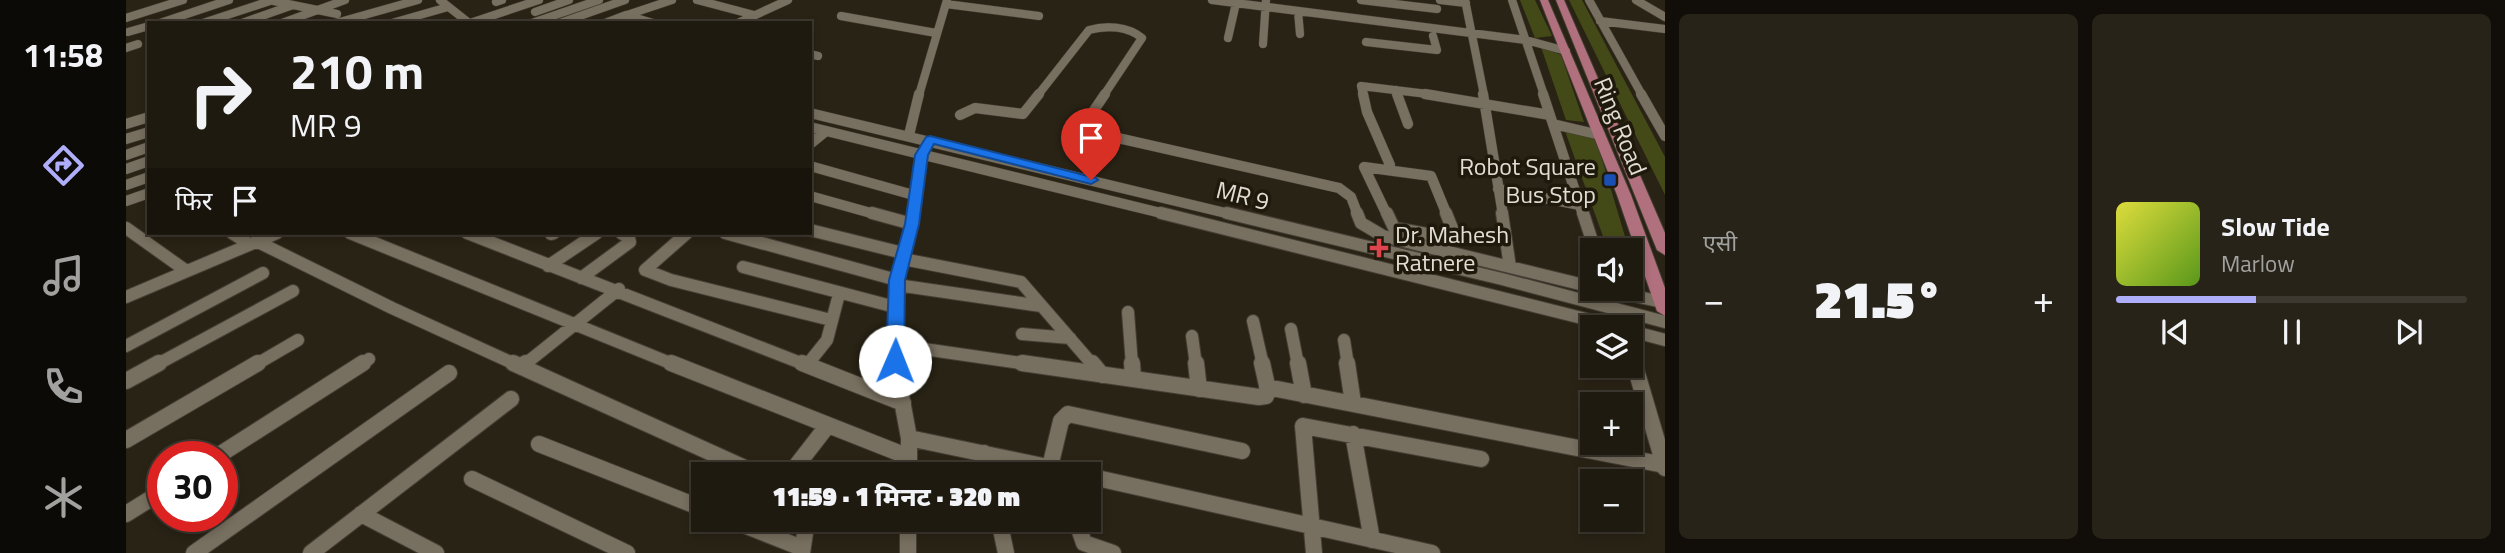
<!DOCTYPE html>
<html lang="hi">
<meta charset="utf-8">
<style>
:root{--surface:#1f1a10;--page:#272319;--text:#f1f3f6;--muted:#a1a19f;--line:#3c3830;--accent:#afaefa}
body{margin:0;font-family:"Titillium Web","Noto Sans Devanagari",sans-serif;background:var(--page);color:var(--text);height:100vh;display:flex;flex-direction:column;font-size:26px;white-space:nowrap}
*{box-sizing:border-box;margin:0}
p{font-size:23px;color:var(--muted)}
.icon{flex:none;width:38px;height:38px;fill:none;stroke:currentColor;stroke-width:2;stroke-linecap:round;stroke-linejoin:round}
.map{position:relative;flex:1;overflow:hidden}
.side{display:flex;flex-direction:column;gap:14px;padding:14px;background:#110e09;width:840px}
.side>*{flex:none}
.top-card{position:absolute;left:21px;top:21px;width:665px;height:214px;border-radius:0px;box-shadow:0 4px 10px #0003,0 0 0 2px var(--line);background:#1f1a10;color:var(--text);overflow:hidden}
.tools{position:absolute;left:1454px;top:238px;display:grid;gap:14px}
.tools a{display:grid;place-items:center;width:63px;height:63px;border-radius:0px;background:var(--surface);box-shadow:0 4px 10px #0003,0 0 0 2px var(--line);font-size:35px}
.speed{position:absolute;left:21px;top:441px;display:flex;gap:14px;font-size:35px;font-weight:700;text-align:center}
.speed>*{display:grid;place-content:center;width:91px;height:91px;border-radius:50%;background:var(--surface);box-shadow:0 4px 10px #0003,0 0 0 2px var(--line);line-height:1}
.speed .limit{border:10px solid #d22;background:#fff;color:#111}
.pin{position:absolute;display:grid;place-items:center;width:60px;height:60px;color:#fff;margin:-72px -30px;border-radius:50% 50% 50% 0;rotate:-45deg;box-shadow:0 0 7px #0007}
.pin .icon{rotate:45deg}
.me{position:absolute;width:77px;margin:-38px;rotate:1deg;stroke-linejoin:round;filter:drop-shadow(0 0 5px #0008)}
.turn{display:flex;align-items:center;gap:24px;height:147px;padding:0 28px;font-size:32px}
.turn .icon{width:91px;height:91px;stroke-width:2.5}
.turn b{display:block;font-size:49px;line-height:60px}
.then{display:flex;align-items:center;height:66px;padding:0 28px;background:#0003;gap:14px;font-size:26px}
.big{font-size:52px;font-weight:800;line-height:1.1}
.side .tile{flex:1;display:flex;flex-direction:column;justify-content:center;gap:10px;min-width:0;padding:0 24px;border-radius:10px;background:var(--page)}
.song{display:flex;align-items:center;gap:21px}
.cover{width:84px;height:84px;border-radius:10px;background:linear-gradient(135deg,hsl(60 70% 55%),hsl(90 70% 35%))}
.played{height:7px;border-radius:4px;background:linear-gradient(90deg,var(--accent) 40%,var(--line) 40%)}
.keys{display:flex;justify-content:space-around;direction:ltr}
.heat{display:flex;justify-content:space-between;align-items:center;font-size:38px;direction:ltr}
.side .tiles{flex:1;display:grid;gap:14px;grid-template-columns:repeat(2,1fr)}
.trip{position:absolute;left:565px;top:462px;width:410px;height:70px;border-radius:0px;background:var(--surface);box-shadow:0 4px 10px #0003,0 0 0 2px var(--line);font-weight:800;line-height:70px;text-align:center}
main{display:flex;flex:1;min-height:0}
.menu{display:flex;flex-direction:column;width:126px;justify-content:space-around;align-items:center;background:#0c0a06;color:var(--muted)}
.menu .icon{width:49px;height:49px}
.menu .on{color:var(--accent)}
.menu b{font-size:32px;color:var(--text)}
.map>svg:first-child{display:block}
.green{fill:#444a17}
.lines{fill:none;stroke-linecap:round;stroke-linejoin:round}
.minor-far3-casing{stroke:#443e34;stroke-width:9}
.minor-far2-casing{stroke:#443e34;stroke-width:11}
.minor-far1-casing{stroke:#443e34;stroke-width:14}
.minor-casing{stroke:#443e34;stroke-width:18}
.major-casing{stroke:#443e34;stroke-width:2}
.minor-far3{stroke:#776f5f;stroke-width:8}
.minor-far2{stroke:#776f5f;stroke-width:10}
.minor-far1{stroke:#776f5f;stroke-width:12}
.minor{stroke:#776f5f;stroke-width:16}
.major{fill:#b1707d;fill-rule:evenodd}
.route{fill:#1a73e8;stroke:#114b97;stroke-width:2}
.transit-dot{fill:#1a4fb4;stroke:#1f190c;stroke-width:2.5}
.health-dot{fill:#e0444e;stroke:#1f190c;stroke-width:2.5}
.labels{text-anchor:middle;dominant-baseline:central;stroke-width:7;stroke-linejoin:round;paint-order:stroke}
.street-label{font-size:24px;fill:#e1ddd4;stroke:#1f190c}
.poi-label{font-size:24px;fill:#e1ddd4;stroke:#1f190c;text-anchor:end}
</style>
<main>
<nav class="menu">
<b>11:58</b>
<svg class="icon on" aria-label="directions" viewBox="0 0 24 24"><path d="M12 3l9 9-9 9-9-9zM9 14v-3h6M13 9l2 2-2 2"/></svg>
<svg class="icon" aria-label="music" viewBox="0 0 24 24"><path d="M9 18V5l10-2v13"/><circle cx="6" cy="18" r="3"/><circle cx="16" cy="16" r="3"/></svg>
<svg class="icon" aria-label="phone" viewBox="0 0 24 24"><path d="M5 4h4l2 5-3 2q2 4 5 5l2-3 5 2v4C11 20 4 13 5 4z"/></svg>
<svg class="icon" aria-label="climate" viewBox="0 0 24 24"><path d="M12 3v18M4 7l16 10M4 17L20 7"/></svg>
</nav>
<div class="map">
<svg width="1539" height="553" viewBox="0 0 1539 553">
<rect width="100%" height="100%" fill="#292315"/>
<path class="green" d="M1394 0H1409L1426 36 1409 38Z
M1443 0H1456L1539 157V195Z
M1415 47 1435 55 1458 122 1440 120Z
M1439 131 1470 139 1503 250H1482Z"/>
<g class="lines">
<g class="minor-far3-casing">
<path id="minor-far3" d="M143 0 211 14
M314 0 343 23
M571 0 628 15
M1086 0 1400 40 1440 51
M1235 0 1311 9
M1314 0 1340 3
M1339 0 1358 95
M1386 0 1418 95
M1463 0 1516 95
M1510 0 1539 17
M370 2 376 0
M820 4 913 16
M1172 11 1174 34
M409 12 443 0
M501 15 546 0
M715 16 810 33
M0 18 57 0
M1474 21 1539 29
M34 23 103 0
M77 23 147 0
M116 23 167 5
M156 23 219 0
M210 23 292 0
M266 23 322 7
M344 23 413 0
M406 23 473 0
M434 23 499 0
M479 23 500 15 527 23
M612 23 662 0
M2 32 23 26
M1102 38 1110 3
M1240 42 1311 50 1307 36
M1137 44 1140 0
M0 48 12 44
M684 54 692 56
M1270 90 1272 95
M793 95 821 0
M912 95 963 30C980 25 1002 26 1016 38L978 95
M1237 95 1235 86 1310 95"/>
</g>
<g class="minor-far2-casing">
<path id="minor-far2" d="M979 94 960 122 961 131 1213 188 1225 197 1232 215
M1237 94 1241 112 1264 165
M1271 94 1282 124
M1299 94 1424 115
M1357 94 1377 215
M1417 94 1457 215
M1515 94 1539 136
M684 113 1108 215
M834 115 849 108 897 114 913 94
M0 124 23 117
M1427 124 1474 135
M684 127 1043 215
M783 135 793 94
M0 139 23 132
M684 144 700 131
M0 155 23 147
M684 166 791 196
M0 169 23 161
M0 185 23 177
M1372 189 1454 205
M684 196 752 215
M0 201 23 193
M787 215 798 150
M1261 215 1238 167 1305 176 1321 215"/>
</g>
<g class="minor-far1-casing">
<path id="minor-far1" d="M746 213 786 224
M1035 213 1492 327
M1101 213 1376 279 1539 322
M1231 213 1235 223 1257 236 1466 287
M1261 213 1268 228 1312 236
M1376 213 1384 267
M1457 213 1469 250
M0 228 59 270
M684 230 777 253
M106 233 123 244
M224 233 549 365
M341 233 680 365
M561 233 519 270 545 280 705 320
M599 233 771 280
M425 234 428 233
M1312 236 1330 238 1320 213
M1312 236 1316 251
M130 241 266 308 391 365
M777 259 895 282 967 365
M422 266 471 233
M617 267 769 307
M455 278 504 242 503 238 495 233
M771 285 915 306
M1476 289 1536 302
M0 297 151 233
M1002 312 1006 365
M1127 321 1137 365
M1165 329 1172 365
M1505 331 1539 340
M896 334 944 338
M1066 336 1070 365
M1218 340 1222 365
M770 345 908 365
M0 346 137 273
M1505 354 1508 365
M30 365 167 291
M129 365 172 340
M234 365 243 359
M398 365 493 289
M681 365 701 340 713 294
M770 365 771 280 788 213"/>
</g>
<g class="minor-casing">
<path id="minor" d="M387 363 632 474
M545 363 783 457
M676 363 777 403
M769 363 783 438V474
M896 363 1133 397 1140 396 1142 390 1136 363
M966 363 976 375
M1006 363 1007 378
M1070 363 1073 389
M1172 363 1178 395
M1221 363 1227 403
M1508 363 1539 468
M396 366 400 363
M0 381 33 363
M1141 387 1538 465
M1227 434 1246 540
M783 438 955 474
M0 440 132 363
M413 444 578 509
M858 453 863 474
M90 457 237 363
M924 467 935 421 942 414 1116 451
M664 474 702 425
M962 476 1306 553
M346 479 501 553
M0 514 37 491
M235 514 310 553
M605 520 676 548
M782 520V553
M873 520 880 553
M950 520 958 543 987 553
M68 553 323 373
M185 553 385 399
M676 553 681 520
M1188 553 1177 426 1355 459"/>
</g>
<g class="major-casing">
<path id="major" d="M1414 0H1422L1505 195 1539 288V316L1531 311 1491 195Z
M1430 0H1438L1539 233V255L1531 250Z"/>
</g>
<use href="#minor-far3" class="minor-far3"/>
<use href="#minor-far2" class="minor-far2"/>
<use href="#minor-far1" class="minor-far1"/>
<use href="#minor" class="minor"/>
<use href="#major" class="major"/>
</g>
<path class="route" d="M804 136 970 178 972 180 965 184 808 144 802 155 793 224 779 280 778 361 775 365H763L760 361 763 280 779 224 789 155 800 137Z"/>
<rect class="transit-dot" x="1477" y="173" width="14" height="14" rx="3.5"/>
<path class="health-dot" d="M1249.5 237.5h7v7h7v7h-7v7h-7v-7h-7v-7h7z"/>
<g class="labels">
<g class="street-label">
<text transform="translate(1495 126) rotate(68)">Ring Road</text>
<text transform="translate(1117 195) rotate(14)">MR 9</text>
</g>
<g class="poi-label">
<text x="1470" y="166">Robot Square<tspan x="1470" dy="28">Bus Stop</tspan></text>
<text x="1269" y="234" text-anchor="start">Dr. Mahesh<tspan x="1269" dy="28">Ratnere</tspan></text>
</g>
</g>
</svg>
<div class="tools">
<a><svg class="icon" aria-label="sound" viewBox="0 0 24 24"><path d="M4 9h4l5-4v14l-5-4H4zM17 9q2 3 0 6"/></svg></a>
<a><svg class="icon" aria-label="layers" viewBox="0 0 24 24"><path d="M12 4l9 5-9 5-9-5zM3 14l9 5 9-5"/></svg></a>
<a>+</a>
<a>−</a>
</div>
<div class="speed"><div class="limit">30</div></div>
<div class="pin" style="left:965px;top:180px;background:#d93025"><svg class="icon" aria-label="arrive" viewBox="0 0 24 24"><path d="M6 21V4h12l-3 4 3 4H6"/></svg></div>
<svg class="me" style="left:769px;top:361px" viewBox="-20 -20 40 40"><circle r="19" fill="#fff"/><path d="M0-13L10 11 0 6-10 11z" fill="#1a73e8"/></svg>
<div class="trip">11:59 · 1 मिनट · 320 m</div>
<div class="top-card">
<div class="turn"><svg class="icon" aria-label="right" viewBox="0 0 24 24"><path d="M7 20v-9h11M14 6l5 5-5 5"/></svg><div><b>210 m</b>MR 9</div></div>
<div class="then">फिर<svg class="icon" aria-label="arrive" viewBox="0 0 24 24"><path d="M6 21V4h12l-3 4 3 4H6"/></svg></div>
</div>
</div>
<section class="side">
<div class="tiles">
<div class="tile"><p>एसी</p>
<div class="heat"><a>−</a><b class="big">21.5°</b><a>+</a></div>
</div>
<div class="tile">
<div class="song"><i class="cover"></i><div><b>Slow Tide</b><p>Marlow</p></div></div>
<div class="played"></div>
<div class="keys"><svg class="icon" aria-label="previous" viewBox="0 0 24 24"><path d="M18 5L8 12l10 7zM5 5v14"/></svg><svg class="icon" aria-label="pause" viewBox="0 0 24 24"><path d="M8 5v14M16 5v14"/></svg><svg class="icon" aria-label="next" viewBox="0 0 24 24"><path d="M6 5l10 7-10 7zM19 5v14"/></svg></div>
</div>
</div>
</section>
</main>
